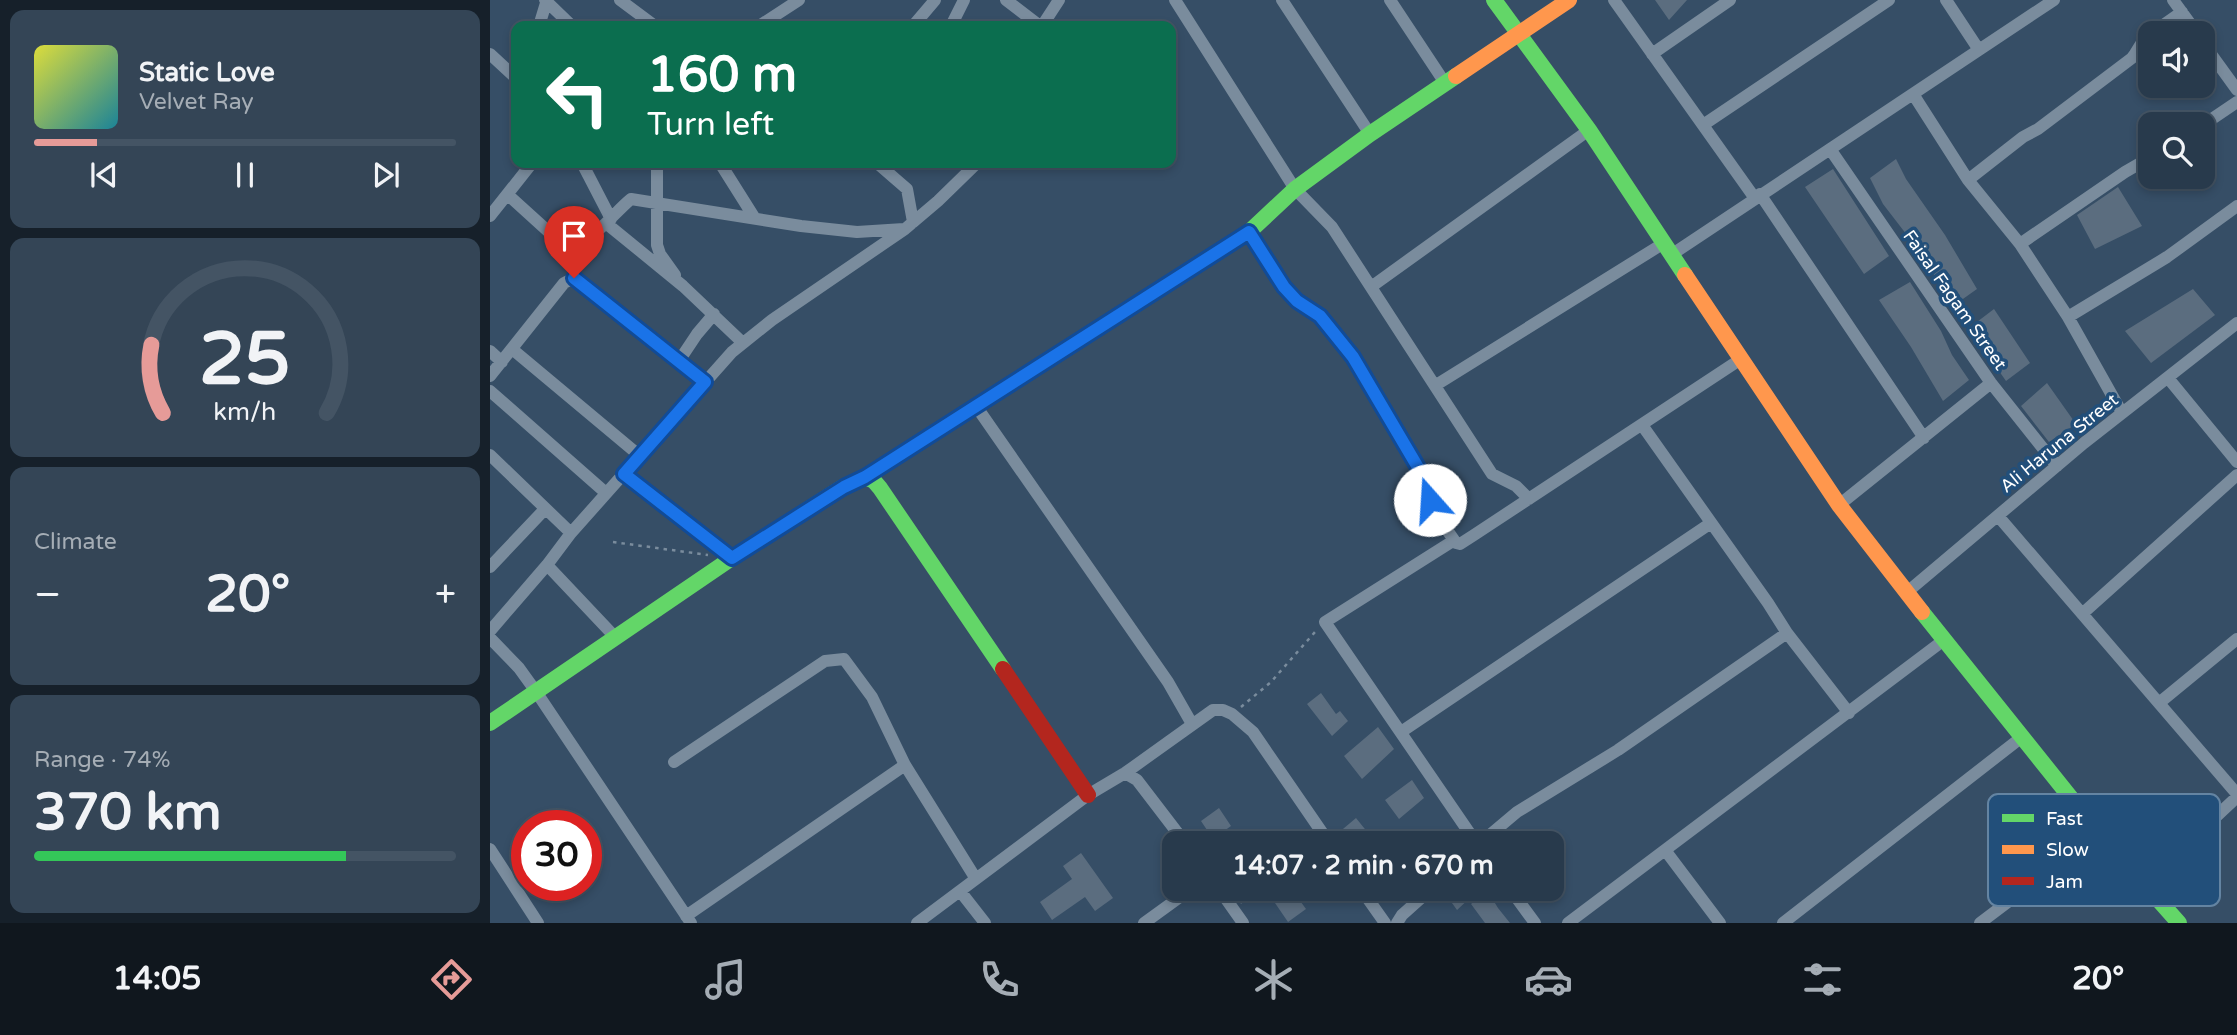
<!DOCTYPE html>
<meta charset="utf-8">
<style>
:root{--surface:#283a4c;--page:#344556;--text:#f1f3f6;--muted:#a5adb5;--line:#445464;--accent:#e69b98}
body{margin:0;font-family:"Varela Round",sans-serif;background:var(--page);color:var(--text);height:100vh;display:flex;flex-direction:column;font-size:26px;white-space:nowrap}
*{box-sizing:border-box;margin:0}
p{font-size:23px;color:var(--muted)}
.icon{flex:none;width:38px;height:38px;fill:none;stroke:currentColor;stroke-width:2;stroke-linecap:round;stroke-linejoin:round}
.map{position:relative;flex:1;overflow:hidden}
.sheet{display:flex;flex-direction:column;gap:10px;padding:10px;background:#16202a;width:490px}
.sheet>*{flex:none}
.guide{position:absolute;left:21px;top:21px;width:665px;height:147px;border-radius:14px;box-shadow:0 4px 10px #0003,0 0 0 2px var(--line);background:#0b6e4f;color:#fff;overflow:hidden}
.fabs{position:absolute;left:1648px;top:21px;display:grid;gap:14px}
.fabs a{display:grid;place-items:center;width:77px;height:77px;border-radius:14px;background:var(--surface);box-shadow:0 4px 10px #0003,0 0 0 2px var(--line);font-size:35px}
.speed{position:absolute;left:21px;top:810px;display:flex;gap:14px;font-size:35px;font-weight:700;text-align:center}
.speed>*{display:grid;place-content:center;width:91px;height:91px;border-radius:50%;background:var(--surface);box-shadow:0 4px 10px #0003,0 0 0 2px var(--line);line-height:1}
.speed .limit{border:10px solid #d22;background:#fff;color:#111}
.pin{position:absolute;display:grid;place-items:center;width:60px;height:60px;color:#fff;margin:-72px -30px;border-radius:50% 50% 50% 0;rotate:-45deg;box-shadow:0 0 7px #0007}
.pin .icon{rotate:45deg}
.me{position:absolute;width:77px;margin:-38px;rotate:341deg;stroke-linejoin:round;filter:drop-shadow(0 0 5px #0008)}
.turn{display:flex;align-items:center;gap:24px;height:147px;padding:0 21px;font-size:32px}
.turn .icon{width:91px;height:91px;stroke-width:2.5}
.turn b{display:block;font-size:49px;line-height:60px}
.big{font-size:52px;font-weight:800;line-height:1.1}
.sheet .widget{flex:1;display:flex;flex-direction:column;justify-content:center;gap:10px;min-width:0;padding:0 24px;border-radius:14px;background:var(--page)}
.sheet .dial{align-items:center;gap:0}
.dial svg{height:182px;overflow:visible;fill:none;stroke:var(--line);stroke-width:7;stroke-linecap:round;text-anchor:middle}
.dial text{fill:var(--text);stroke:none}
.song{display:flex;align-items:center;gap:21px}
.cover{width:84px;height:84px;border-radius:10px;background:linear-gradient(135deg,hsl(60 70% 55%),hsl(190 70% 35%))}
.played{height:7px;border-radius:4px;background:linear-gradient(90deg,var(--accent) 15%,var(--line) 15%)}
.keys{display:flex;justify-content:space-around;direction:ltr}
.heat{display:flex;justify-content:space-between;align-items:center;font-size:38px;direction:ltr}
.charge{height:10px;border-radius:5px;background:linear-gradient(90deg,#34c759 74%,var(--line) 0)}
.trip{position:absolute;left:672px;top:831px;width:402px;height:70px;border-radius:14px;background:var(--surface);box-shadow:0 4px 10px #0003,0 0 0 2px var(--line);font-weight:800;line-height:70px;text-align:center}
.dock{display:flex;height:112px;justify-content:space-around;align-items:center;background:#10171e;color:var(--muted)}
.dock .icon{width:49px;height:49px}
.dock .on{color:var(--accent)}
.dock b{font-size:32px;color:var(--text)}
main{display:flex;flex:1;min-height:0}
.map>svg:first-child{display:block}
.building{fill:#5b6d7f}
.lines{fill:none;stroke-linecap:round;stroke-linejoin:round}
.path{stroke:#7a8c9d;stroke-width:2.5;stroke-dasharray:3.5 5;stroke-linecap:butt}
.street{stroke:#7a8c9d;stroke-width:12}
.fast{stroke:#63d668;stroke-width:16}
.slow{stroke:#ff974d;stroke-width:16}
.jam{stroke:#b3261e;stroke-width:16}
.route-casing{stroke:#114b97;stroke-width:18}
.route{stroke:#1a73e8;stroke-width:12}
.labels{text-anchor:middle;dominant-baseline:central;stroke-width:7;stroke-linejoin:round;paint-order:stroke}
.street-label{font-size:18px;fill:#fff;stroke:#224f7a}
.key{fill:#224f7a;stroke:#6484a2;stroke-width:2}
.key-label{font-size:19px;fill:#fff}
</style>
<main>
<section class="sheet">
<div class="widget">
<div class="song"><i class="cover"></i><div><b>Static Love</b><p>Velvet Ray</p></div></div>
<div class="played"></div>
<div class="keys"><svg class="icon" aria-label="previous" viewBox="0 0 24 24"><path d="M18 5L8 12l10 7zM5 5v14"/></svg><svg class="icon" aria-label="pause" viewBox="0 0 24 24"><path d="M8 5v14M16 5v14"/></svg><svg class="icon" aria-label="next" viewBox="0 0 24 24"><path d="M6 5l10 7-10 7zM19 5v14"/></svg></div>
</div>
<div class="widget dial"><svg viewBox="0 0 100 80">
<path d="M14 69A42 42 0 1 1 86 69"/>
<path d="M14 69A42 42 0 0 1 9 39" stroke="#e69b98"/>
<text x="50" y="56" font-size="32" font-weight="700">25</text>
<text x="50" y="72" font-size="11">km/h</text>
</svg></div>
<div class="widget"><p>Climate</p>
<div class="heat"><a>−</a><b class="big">20°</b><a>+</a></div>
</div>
<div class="widget"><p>Range · 74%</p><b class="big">370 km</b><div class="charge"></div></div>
</section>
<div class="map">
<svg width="1747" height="923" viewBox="0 0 1747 923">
<rect width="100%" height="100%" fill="#364e66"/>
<path class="building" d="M1165 0H1197L1179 20Z
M1406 159 1416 179 1455 235 1487 289 1463 306 1430 252 1393 204 1380 178Z
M1343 169 1399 256 1374 274 1315 187Z
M1628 187 1652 226 1605 249 1587 215Z
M1420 282 1451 331 1462 355 1479 380 1453 401 1421 347 1389 300Z
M1703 289 1725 315 1661 363 1635 331Z
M1504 309 1540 363 1516 381 1479 328Z
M1557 383 1586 424 1559 442 1531 406Z
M831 693 846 714 850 711 858 721 842 736 817 704Z
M888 727 904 749 872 779 854 756Z
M922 780 934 798 909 819 895 800Z
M729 808 741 826 723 839 711 821Z
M866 818 887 844H856L847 834Z
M591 853 623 898 605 911 595 897 562 920 550 902 582 879 573 866Z
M741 889H772L751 904Z
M952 889H978L982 896 967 910Z
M997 890 1008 908 1020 923H995L981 904Z
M803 891 816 909 798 922 785 903Z"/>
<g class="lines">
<path class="path" d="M123 542 218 555
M751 707 781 682 825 632"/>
<path class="street" d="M55 0 82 26
M130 0 165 26
M516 0 550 26
M685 0 805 189 842 227 1002 474 1026 486 1039 499
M792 0 880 134
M900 0 955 83
M1124 0 1264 197
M1456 0 1489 50
M1683 0 1707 33
M49 26 56 3
M269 26 309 0
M423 26 445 0
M461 26 474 0
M552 26 569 0
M1662 33 1692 12
M1713 43 1747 90
M0 54 26 78
M1162 54 1240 0
M1423 94 1478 180 1530 244 1578 317 1632 413
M1213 125 1399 0
M1713 125 1747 102
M1340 149 1501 383 1567 466
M92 163 121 219
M167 163V245L170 254 185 275
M230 163 264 217
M387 163 417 189 423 222
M1478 180 1533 137 1548 129 1642 58C1649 49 1651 40 1661 34
M1270 194 1434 438
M18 195 71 243C100 249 121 215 141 199L311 226 367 232 414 229
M0 216 42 163
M117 224 193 286 253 343
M759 232 794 287 807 301 830 316 863 357 936 481 944 511 966 543 970 544 984 535 1251 359
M1530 244 1635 172 1661 157
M1181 255 1564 0
M881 287 1099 130
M1578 317 1677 257 1747 206
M22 349 150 456
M0 351 12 362
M189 361 207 334 224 314
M0 376 74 283 84 278 215 382
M1678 378 1747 462
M946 385 1174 243
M0 391 116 493
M486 406 678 682 702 724
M0 455 81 533
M134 474 242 558
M1349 505 1501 383
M1508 516 1747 794
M963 541 835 622 987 844
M57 565 126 638
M0 567 55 509
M1416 593 1594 443 1747 323
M1592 614 1747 475
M0 631 57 565 81 533 242 352 282 320 415 229 448 201 487 163
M1297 633 1359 713
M0 638 29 668 47 693 201 923
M1669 703 1747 639
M911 732 1221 523
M184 762 335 661 354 659 382 697 415 765
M635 773 647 780 696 844
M989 844 1027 812 1128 750 1297 633 1278 603 1152 425
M0 849 48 923
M1175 850 1230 923
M1654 884 1747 797
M729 889 753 923
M871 889 895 923
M1020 889 1045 923
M470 891 495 923
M196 916 415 765 486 879
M427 923 598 795 635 773 723 710H733L742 714 763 732 840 844
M654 923 701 889
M907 923 912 915 941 889
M1078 923 1454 640
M1293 923 1532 737
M1490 923 1609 833"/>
<path class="fast" d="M1004 0 1099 130 1195 275
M637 310 759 232 805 189 880 134 966 76
M1432 612 1609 833 1689 923
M0 723 242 558 353 487 375 477 384 481 390 488 513 669"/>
<path class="slow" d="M966 76 1079 0
M1195 275 1349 505 1432 612
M375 477 637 310"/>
<path class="jam" d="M513 669 598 795"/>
</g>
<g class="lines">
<g class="route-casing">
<path id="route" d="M84 278 215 382 134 474 242 558 354 487 375 477 759 232 794 287 807 301 830 316 863 357 936 481 940 500"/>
</g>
<use href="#route" class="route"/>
</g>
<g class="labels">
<g class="street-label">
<text transform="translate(1465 300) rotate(55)">Faisal Fagam Street</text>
<text transform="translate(1569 443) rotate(-39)">Ali Haruna Street</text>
</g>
</g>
<rect x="1498" y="794" width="232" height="112" rx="10" class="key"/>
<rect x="1512" y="814" width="32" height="8" fill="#63d668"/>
<rect x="1512" y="845" width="32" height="9" fill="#ff974d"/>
<rect x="1512" y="877" width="32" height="8" fill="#b3261e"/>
<g class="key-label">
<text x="1556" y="825">Fast</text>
<text x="1556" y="856">Slow</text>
<text x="1556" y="888">Jam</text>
</g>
</svg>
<div class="fabs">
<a><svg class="icon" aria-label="sound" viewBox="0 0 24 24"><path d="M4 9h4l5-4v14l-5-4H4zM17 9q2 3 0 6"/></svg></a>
<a><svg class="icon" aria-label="search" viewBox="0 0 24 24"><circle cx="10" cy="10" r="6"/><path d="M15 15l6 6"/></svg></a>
</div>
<div class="speed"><div class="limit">30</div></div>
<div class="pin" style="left:84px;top:278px;background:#d93025"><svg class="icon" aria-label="arrive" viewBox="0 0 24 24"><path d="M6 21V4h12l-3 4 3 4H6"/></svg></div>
<svg class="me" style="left:940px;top:500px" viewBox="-20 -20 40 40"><circle r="19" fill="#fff"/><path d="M0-13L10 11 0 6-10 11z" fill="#1a73e8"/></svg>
<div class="trip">14:07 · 2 min · 670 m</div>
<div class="guide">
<div class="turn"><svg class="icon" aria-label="left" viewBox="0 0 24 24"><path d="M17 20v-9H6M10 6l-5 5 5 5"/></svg><div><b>160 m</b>Turn left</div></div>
</div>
</div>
</main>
<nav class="dock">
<b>14:05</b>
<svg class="icon on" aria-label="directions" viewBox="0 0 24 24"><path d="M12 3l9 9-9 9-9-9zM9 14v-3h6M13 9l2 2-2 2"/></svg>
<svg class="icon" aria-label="music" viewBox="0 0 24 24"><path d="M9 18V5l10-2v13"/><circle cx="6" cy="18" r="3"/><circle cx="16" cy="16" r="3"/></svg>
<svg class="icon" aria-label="phone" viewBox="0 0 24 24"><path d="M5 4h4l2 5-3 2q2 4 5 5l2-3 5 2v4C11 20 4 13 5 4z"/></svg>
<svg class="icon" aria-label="climate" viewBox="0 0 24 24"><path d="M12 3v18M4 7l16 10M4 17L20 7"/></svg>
<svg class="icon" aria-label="car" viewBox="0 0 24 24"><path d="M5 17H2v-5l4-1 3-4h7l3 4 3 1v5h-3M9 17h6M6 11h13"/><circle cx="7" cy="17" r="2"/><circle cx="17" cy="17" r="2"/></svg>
<svg class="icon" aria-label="filters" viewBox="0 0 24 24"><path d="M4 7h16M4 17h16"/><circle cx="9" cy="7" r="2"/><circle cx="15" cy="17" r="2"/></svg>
<b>20°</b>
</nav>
